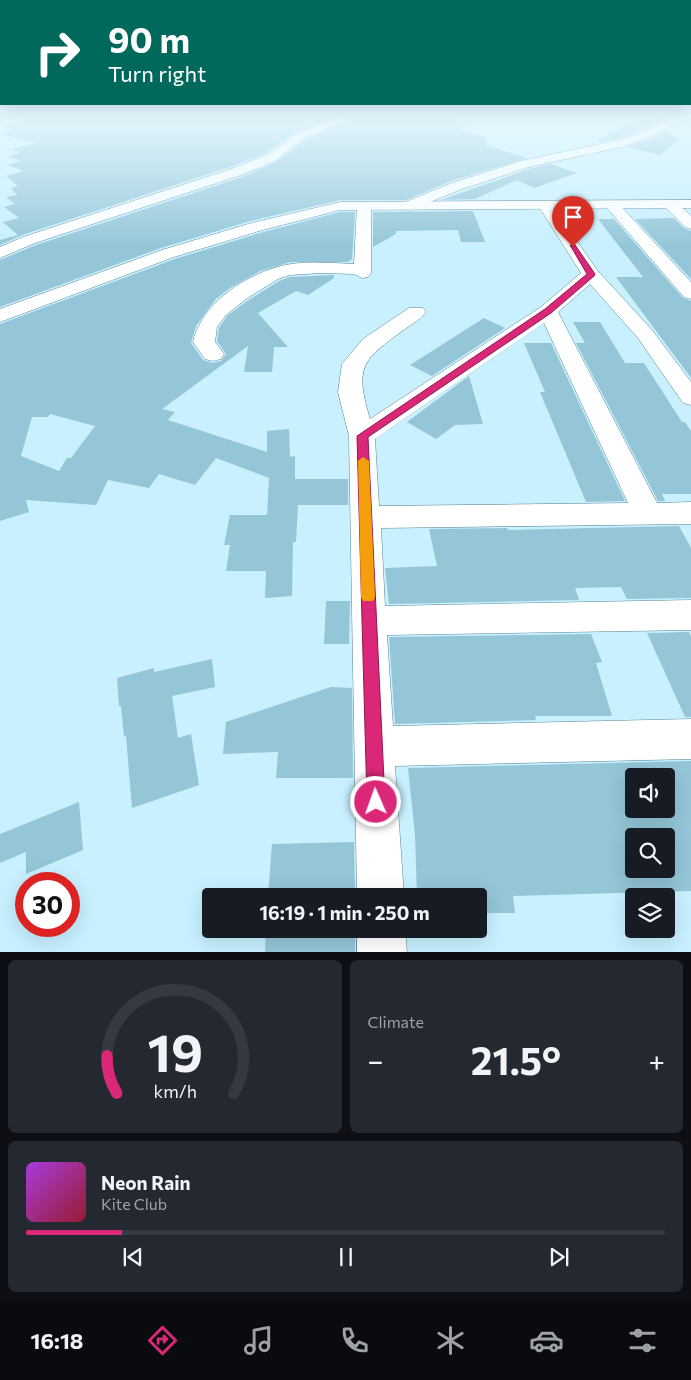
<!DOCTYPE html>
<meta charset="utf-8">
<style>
:root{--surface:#171b24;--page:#242831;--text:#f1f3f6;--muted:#9ea1a6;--line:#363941;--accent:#db2777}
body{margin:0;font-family:Commissioner,sans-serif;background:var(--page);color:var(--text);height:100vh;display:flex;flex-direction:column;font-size:19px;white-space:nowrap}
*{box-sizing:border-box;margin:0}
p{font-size:16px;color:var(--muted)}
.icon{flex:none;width:28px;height:28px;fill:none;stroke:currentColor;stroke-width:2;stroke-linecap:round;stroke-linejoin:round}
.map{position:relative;height:952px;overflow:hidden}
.panel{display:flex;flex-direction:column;gap:8px;padding:8px;background:#0d0f14;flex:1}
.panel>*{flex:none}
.hud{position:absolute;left:0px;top:0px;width:691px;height:105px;box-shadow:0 5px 20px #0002;background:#00695c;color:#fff;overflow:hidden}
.tools{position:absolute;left:625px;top:768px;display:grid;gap:10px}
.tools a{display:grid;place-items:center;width:50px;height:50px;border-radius:5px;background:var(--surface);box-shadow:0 5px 20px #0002;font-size:25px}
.speed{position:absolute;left:15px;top:872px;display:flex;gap:10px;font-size:25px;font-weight:700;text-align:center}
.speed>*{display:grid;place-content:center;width:65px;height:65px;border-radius:50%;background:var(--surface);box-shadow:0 5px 20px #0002;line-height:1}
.speed .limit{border:8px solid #d22;background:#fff;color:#111}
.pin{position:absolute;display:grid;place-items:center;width:42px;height:42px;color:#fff;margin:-51px -21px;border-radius:50% 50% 50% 0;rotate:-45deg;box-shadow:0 0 5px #0007}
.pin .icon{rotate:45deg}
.me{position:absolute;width:55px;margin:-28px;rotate:358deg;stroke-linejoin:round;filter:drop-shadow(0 0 4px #0008)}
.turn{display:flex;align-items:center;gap:18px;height:105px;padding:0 25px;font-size:22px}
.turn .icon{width:65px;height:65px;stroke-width:2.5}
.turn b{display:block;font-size:35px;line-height:42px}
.big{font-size:38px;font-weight:700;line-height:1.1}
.panel .card{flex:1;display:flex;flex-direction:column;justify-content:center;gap:8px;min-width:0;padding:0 18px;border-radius:8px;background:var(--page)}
.panel .dial{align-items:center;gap:0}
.dial svg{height:130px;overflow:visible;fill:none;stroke:var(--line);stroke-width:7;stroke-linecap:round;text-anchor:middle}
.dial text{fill:var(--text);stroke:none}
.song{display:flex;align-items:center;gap:15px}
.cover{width:60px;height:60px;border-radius:8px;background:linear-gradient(135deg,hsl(280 70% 55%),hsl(350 70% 35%))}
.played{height:5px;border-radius:2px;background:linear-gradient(90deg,var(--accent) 15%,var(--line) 15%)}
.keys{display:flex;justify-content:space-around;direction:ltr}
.heat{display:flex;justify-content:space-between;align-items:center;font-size:28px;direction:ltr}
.panel .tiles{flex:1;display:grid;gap:8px;grid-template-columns:1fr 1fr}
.card:last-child{grid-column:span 2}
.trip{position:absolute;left:202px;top:888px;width:285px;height:50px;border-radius:5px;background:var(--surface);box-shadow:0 5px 20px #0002;font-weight:700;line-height:50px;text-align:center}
.tabs{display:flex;height:80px;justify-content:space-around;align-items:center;background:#090b0e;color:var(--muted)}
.tabs .icon{width:35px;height:35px}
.tabs .active{color:var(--accent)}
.tabs b{font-size:22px;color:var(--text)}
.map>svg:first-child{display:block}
.building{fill:#94c6d7;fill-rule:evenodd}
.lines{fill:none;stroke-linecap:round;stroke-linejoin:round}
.street-casing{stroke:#578696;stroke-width:1}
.secondary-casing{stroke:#578696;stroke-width:1}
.street{fill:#fff;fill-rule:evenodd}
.secondary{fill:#fff;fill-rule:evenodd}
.route{fill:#db2777;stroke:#8e194d}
.slow{fill:#f59e0b}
</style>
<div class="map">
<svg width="691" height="953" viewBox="0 0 691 953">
<rect width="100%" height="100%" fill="#c8f0ff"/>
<path class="building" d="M42 115H339L295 132 266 153 230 167 22 235 0 245V240L18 235 3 222 19 218 4 207 15 204 6 197 17 195 11 188 18 186 6 176 23 171 8 165 20 161 8 156 21 153 11 149 36 143 0 134 15 130 2 127Z
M362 115H415L471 122 461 131 487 137 485 145 528 158 451 181 406 200H340L247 222 161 248 0 307V260L36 245 242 177 276 162 305 140Z
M636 120H648L654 124 646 129 619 138 602 142 596 141Z
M665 130 679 139 660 155 627 147 656 137Z
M550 164 577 173 534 188 517 180 475 199 441 200 529 169Z
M473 211 485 242H461L458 230 396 231V234L373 247V212Z
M340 212H355L352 259 348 262H291L260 271 230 288 216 299 196 326 191 343 203 360 213 363 221 361 226 354 217 341 219 328 227 316 247 301 279 281 290 277 334 275V278L308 295 296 291 258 313 288 347H274L272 372H244L248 346 162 409 175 412 168 420 267 452V431L289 429 290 457 295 456V479H348V505H298L296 542H293L292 596 265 598 266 571H226L230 545H224L230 515H267L269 478 216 458 195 485 159 474 149 488 108 480 96 505 26 500 29 512 0 521V324L175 259 260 233ZM50 414 95 426 71 458H67L59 471 21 456 32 417H48Z
M674 218 684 228 691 231V279L635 219Z
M598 219H614L683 298 691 301V378L616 277H643Z
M484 318 505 328 432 376 410 365Z
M573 322H600L625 363H644L682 422H685L691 431V494H662L665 501H658L576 343H585Z
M524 343H551L625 501 586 502 540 392H545Z
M469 376 483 424 455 425 436 439 407 422Z
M679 526 691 548V598L627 599 621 587 575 588 579 600 389 604 385 568 437 566 429 529 507 528 508 530Z
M326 601H350L349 644H324Z
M689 632 691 637V717H685L647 633Z
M591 634 602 662 596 663 612 716H535L536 720 395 724 389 637Z
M212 659 215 687 172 696 178 738 191 734 199 785 132 808 126 736 124 737 121 706H119L117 678 154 668V672Z
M331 687 352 688 353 778H276L278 752 223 754 226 722Z
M691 761V891L513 896 515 913H479V896H417L415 835 408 768ZM634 776H666V809H634ZM634 836H666V869H634Z
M79 802 83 850 26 874V852L0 863V834Z
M354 842 355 896H268L272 844Z
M266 929H355V953H265Z"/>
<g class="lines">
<g class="street-casing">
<path id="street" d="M345 115H360L304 138 275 161 241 175 35 243 0 258V247L23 237 231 169 267 155 296 134Z
M674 115H691V118L676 121 655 135 626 146 529 167 462 189 413 209 408 210 401 206 403 203 452 183 521 161 619 140 647 131 668 117Z
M545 201 550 202 597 270 652 330 691 382V405L683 403 638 338 590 284 558 312 657 503 691 502V524L381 528 385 606 691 600V630L387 635 393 726 691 719V759L395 766 404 896H357L349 436 338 392 342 364 363 339 409 308H423L426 312C421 319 412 324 405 329 362 360 354 366 370 419L541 307 581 273 538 205ZM544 323 628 503 379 506 375 439Z
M612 201 617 202 691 282V299L684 297 607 208 605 205Z
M671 201 676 202 691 216V229L685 227 666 208 664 205 666 202Z
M364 202 371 206V273L368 277 362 278 354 274 321 273 290 275 278 279 246 299 226 315 217 327 215 342 224 354 221 359 213 361 205 359 193 342C202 301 252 270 291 264 312 261 333 263 354 264L357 206Z
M357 929H405L407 953H357Z"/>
</g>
<g class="secondary-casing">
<path id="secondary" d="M691 200V208L340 210 259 231 174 257 0 322V309L162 250 248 224 340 202Z"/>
</g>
<use href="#street" class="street"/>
<use href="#secondary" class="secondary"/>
</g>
<linearGradient id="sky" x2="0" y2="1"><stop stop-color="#7cc4d0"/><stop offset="0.46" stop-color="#e6f8ff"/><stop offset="1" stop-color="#e6f8ff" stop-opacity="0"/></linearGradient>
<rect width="691" height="249" fill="url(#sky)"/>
<path class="route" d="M570 245H575L595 274 594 276 551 313 368 437 385 802 382 809 376 811 370 809 367 802 357 436 545 309 587 274Z"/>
<path class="slow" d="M363 457 369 461 375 597 373 601H363L361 597 358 461Z"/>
</svg>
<div class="tools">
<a><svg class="icon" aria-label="sound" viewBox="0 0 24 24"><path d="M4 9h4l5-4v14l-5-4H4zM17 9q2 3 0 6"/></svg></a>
<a><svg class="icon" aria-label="search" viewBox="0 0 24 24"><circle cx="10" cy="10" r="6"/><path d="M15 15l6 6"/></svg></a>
<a><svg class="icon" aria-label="layers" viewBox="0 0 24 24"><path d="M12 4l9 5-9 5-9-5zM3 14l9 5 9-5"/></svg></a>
</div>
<div class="speed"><div class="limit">30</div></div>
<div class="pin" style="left:573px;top:247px;background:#d93025"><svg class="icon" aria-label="arrive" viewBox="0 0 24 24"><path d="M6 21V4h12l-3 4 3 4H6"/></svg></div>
<svg class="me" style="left:376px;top:802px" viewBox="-20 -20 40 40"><circle r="17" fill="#db2777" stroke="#fff" stroke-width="3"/><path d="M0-11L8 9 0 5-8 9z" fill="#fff"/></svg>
<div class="trip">16:19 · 1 min · 250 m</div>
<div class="hud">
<div class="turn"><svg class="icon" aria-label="right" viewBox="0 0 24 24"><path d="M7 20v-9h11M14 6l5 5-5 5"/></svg><div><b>90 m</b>Turn right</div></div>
</div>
</div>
<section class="panel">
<div class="tiles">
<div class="card dial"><svg viewBox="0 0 100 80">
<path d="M14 69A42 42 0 1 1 86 69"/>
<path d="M14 69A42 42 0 0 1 8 46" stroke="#db2777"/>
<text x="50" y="56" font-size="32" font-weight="700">19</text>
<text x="50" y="72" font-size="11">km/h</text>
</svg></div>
<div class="card"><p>Climate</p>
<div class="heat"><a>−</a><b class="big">21.5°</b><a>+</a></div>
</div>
<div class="card">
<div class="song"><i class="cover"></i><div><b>Neon Rain</b><p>Kite Club</p></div></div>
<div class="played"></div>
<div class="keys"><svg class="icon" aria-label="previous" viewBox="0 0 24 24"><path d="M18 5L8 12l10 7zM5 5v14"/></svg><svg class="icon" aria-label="pause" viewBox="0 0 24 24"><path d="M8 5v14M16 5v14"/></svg><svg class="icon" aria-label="next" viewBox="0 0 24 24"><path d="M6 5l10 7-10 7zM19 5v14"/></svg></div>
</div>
</div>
</section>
<nav class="tabs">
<b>16:18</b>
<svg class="icon active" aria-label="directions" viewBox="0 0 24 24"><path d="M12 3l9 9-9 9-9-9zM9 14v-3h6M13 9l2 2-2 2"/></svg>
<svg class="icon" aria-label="music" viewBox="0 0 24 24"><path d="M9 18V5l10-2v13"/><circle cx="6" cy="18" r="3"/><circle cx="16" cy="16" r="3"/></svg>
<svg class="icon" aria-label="phone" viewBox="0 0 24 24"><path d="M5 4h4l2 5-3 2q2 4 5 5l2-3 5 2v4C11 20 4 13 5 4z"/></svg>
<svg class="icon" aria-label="climate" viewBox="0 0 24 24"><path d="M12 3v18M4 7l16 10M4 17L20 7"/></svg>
<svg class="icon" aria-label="car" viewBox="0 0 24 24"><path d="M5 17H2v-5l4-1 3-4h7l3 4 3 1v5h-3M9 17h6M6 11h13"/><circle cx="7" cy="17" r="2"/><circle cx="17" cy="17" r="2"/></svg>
<svg class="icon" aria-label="filters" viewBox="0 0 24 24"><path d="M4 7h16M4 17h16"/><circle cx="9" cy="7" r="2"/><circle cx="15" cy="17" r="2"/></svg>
</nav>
